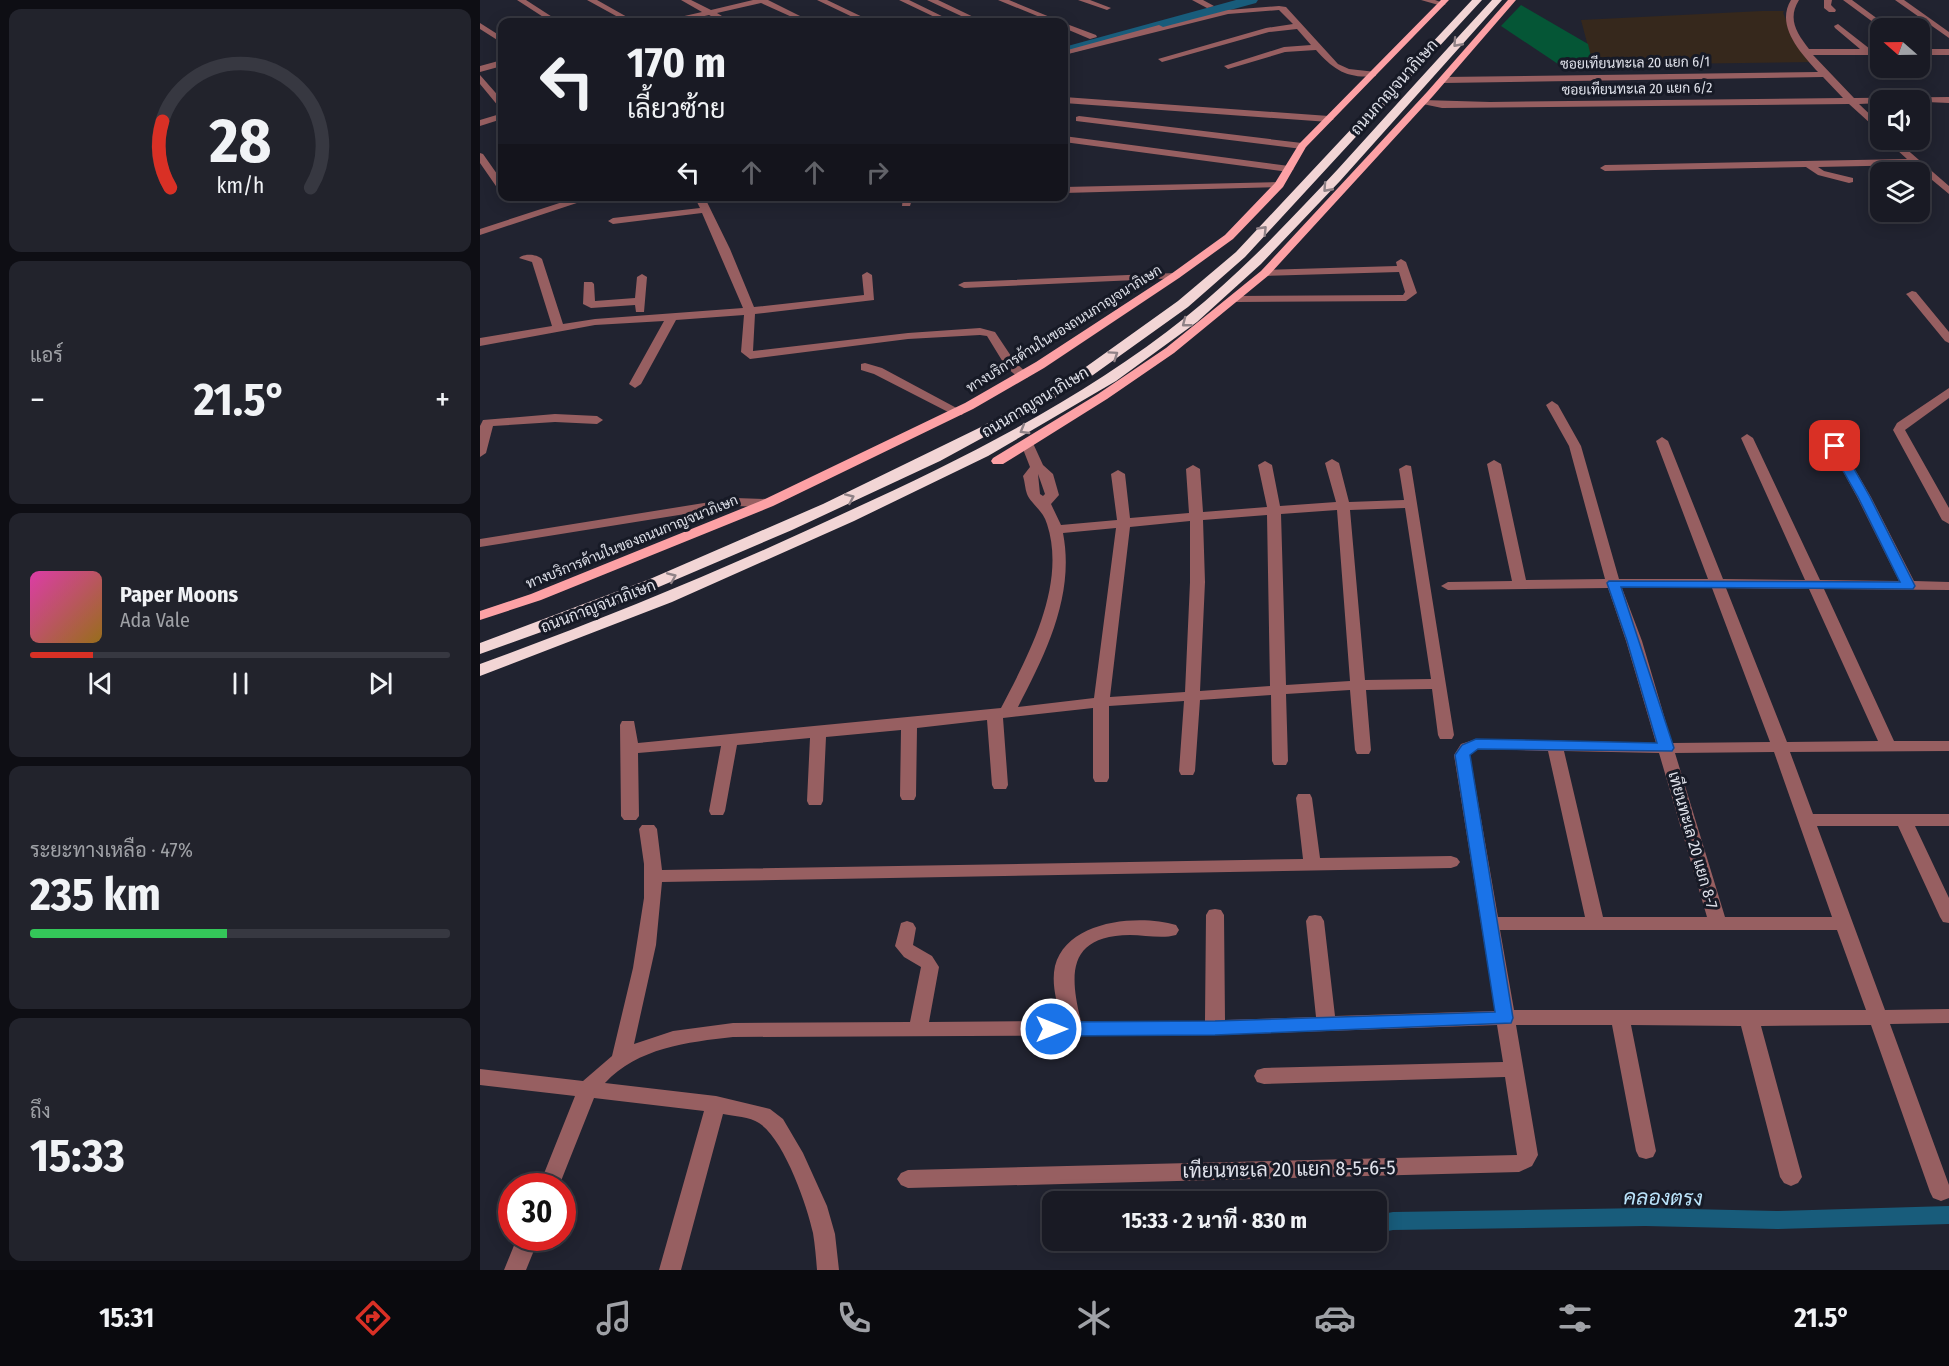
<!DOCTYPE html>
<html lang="th">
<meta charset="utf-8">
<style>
:root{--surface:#191a24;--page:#22232c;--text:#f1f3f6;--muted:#9fa1a6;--line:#373841;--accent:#d93025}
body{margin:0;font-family:"Fira Sans Condensed",Sarabun,sans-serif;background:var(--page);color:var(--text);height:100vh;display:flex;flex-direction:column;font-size:22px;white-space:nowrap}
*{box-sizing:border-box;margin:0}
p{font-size:20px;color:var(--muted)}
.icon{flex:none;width:33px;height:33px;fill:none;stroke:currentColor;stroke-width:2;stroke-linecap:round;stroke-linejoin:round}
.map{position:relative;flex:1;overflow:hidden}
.drawer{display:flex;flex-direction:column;gap:9px;padding:9px;background:#0e0e14;width:480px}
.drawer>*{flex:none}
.hud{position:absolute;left:18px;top:18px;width:570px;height:183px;border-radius:12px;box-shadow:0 3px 15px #0003,0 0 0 2px var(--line);background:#191a24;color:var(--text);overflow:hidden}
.needle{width:39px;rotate:290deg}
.tools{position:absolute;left:1390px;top:18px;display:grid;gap:12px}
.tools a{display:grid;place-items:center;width:60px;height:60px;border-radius:12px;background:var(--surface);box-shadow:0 3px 15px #0003,0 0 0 2px var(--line);font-size:30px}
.speed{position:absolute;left:18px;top:1173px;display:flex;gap:12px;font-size:30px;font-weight:700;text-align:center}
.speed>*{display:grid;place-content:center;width:78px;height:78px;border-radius:50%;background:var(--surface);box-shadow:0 3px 15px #0003,0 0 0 2px var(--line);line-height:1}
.speed .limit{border:9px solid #d22;background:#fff;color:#111}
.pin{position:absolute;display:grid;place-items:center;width:51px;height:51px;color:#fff;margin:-26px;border-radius:12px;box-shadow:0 3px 9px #0006}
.me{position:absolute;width:66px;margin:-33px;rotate:90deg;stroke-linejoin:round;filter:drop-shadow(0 0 4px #0008)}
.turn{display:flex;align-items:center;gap:21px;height:126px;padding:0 30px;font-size:27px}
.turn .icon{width:78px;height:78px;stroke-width:2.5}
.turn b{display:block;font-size:42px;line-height:51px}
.lanes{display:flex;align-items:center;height:57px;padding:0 30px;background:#0003;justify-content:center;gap:30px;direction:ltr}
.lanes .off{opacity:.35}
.big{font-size:45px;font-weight:700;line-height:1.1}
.drawer .widget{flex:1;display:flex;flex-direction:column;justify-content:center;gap:9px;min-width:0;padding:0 21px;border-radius:12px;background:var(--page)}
.drawer .dial{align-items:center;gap:0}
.dial svg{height:156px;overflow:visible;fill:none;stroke:var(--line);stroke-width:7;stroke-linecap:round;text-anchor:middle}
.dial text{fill:var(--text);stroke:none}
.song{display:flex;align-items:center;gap:18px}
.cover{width:72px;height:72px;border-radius:9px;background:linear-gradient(135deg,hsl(320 70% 55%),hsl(40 70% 35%))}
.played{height:6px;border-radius:3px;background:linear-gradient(90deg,var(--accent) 15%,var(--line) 15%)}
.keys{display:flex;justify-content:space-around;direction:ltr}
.heat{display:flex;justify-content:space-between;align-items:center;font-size:33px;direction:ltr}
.charge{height:9px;border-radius:4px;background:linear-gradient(90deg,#34c759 47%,var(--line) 0)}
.trip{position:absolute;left:562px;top:1191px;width:345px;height:60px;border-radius:12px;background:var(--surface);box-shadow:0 3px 15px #0003,0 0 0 2px var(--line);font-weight:700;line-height:60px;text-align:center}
.menu{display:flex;height:96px;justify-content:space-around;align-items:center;background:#0a0a0e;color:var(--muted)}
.menu .icon{width:42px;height:42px}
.menu .selected{color:var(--accent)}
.menu b{font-size:27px;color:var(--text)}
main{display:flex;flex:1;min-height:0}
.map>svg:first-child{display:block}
.commercial{fill:#36281c}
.green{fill:#055636}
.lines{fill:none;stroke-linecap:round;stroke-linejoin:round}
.canal{fill:#185c7b;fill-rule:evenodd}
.river{fill:#185c7b;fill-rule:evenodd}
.minor{fill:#975f61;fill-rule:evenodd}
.major{fill:#fda1a5;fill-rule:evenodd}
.highway{fill:#f2d5d5;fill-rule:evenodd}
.oneway{stroke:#8f8186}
.route{fill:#1a73e8;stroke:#114b97;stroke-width:1.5}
.labels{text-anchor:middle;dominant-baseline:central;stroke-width:6;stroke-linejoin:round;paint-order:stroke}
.far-street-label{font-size:14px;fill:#dfe1ea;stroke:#171a26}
.street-label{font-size:16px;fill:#dfe1ea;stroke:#171a26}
.near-street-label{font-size:20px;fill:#dfe1ea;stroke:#171a26}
.near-water-label{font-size:21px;font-style:italic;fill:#bbe4fb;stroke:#171a26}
</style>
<main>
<section class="drawer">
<div class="widget dial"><svg viewBox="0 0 100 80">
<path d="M14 69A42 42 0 1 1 86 69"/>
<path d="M14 69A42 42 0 0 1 10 35" stroke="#d93025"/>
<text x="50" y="56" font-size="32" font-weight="700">28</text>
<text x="50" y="72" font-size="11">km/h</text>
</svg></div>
<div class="widget"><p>แอร์</p>
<div class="heat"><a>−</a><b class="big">21.5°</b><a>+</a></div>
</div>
<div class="widget">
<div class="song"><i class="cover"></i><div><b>Paper Moons</b><p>Ada Vale</p></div></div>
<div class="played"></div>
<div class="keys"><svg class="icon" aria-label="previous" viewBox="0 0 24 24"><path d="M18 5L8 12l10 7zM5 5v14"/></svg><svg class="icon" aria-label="pause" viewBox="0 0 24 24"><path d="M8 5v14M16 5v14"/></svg><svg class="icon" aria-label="next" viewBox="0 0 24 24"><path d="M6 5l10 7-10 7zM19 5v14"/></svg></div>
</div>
<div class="widget"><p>ระยะทางเหลือ · 47%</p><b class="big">235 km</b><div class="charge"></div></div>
<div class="widget"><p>ถึง</p><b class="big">15:33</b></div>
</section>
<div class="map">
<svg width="1469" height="1270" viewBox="0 0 1469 1270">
<rect width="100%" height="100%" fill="#212330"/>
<path class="commercial" d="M1282 11H1304L1303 13 1314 36 1333 62 1113 65 1101 20Z"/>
<path class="green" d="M1041 5 1108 44 1113 65 1081 66 1021 26Z"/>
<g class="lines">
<path class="canal" d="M1469 1206V1224L1297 1229 1165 1226 913 1230 897 1233V1215L913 1212 1165 1208 1297 1211Z"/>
<path class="river" d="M756 0H778L776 3 584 55V47Z"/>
<path class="minor" d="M37 0H46L80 22H71Z
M107 0H117L156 22H147Z
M201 0H211L231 10 273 0H288L332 22H323L281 3 237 13 252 22H243L229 15 198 22H186L187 20 222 12Z
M337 0H347L393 22H383Z
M419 0H429L474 22H465Z
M447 0H458L504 22H494Z
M518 0H529L582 22H572Z
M598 0H610L631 8 627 10Z
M712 0H723L734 6 727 8Z
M941 0H955L966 4 962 6Z
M1311 0H1319C1307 19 1317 33 1329 49H1380L1355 28 1354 26 1358 24 1390 49H1401V55H1333L1374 98 1469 97V103L1401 100V103L1379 104 1401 125V133L1369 104 962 108 938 103 943 100 1010 102 1363 98 1343 77 964 83 960 80 964 77 1338 72C1321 53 1295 26 1311 0Z
M1344 0H1352L1351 5 1356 10 1355 12H1349L1344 8Z
M1363 0H1372L1410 28H1401Z
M1415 0H1424L1469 32V38Z
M799 6 806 7 858 64 869 69 896 72V76C867 79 854 70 836 50L805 52 748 69 744 66 804 47 831 45 817 29 789 32 682 62 678 59 786 28 813 24 799 10 748 14 584 55V51L679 25 683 27 748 10Z
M0 23 22 37V43L0 29Z
M584 23 616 35 617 37 610 39 584 28Z
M1440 49H1469V55H1440Z
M22 60V66L0 72V66Z
M0 75 22 100V108L19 107 0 84Z
M584 97 849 116 854 119 849 122 584 103Z
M20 114 22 115V119L0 126V120Z
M599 116 822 143 827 146 822 149 596 121V117Z
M584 136 809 166 814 169 809 172 584 142Z
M1406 140H1416L1469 186V194L1434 165 1338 167 1344 171 1373 178V182L1369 183 1338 175 1326 167 1125 171 1120 168 1125 165 1427 159Z
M0 153 3 154 22 181V190L18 189 0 163Z
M799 182 803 183V187L584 193V187Z
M25 196H35V197L30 200Z
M101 196H118L0 235V229Z
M214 196H224L250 249 274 307 384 295 382 275 387 272 392 275 394 300 275 314 273 351 428 333 500 328 515 332 535 362 549 375 547 378H539L526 367 507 336 500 335 428 339 270 359 261 352 264 315 196 320 161 384 155 388 149 384 184 321 115 325 0 346V338L72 326 52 262 39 258C44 253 57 254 62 259L83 324 115 319 263 308 222 213 133 224 128 221 133 218 220 208Z
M423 196H433L430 206H422Z
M921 259 926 262 937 293 926 301 757 302 751 299 757 296 923 295 925 292 919 272 785 276 780 273 785 270 917 266 916 262Z
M695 273 700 276 699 278 484 288 478 285 484 282Z
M162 274 167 277 164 312H156L155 305 111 308 103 304 104 282H112L114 284 115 301 155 298 157 277Z
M1432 291 1436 292 1469 332V343L1465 341 1428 296 1426 294Z
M385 363 402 368 484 412 482 415H474L394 374 381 370V364Z
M1469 388V398L1425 430 1469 508V524L1462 520 1413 430 1417 423Z
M1072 401 1078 405 1101 446 1139 579H1228L1176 441 1182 437 1188 441 1243 579 1325 580 1261 438 1267 434 1273 438 1340 580 1419 581 1377 497 1343 435 1349 431 1355 435 1391 497 1434 581 1469 582V590L1344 589 1414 741H1469V751L1310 752 1333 814H1469V826H1435L1469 898V923L1463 922 1460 917 1418 826H1337L1405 1010 1469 1009V1023L1410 1024 1469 1185V1198L1461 1201 1453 1198 1450 1192 1391 1025 1281 1026 1322 1177 1318 1183 1311 1186 1304 1183 1300 1177 1261 1026 1151 1025 1176 1151 1173 1157 1166 1159 1159 1157 1156 1151 1132 1025H1036L1058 1155 1052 1166 1039 1172 428 1188 421 1185 417 1179 421 1173 428 1170 1037 1155 1025 1077 784 1084 777 1082 774 1076 777 1070 784 1068 1023 1062 1017 1025 735 1035 253 1037C208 1042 157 1048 125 1083L236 1096 290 1109 303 1119 323 1153 347 1206 355 1234 359 1270H337C336 1258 335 1245 333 1233 327 1205 304 1139 279 1123 270 1117 254 1116 243 1114L201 1270H179L224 1111 114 1098 79 1186H59L95 1096 0 1085V1069L103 1081 132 1056 153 968 164 898V864L159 829 162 825H174L177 829 182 870 823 859 816 798 818 794H830L832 798 840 858 971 856 977 858 980 862 977 866 971 868 182 882 176 945 154 1044 193 1031 253 1023 430 1022 441 967 424 957 415 946 421 923 427 921 433 923 436 928 433 945 452 956 459 967 449 1022 582 1021C577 1004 571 984 575 966 587 920 659 914 696 925L699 930 696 935C682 939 665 935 650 935 588 936 589 973 601 1021H725L726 915 729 910 735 909 741 910 744 915 745 1020 836 1017 826 921 829 916 835 915 841 916 844 921 855 1016 1015 1011 974 755 981 744 996 739 1176 743 1146 641 1128 588 968 590 961 586 968 582 1032 581 1007 464 1014 460 1021 464 1046 580 1125 579 1089 446 1066 405ZM1142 588H1232L1290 742 1192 743 1162 641ZM1246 588 1329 589 1398 741 1307 742ZM998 749 1068 751 1105 917H1018L990 755ZM1084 751 1179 753 1227 917H1123ZM1294 752 1352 917H1245L1195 753ZM1020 930H1357L1386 1010H1034Z
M75 414 117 416 123 420 117 424 75 422 13 426 6 453 0 457V426L3 420Z
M547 440 552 441 563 465 573 474 579 495 571 504 581 525 637 520 631 474 638 470 645 474 650 518 709 513 706 469 713 465 720 469 723 512 787 507 778 465 785 461 792 465 800 506 856 502 845 463 852 459 859 463 869 502 924 500 919 469 926 465 931 466 974 735 972 739H960L958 735 952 689 886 690 891 750 889 754H877L875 750 870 690 806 694 808 761 806 765H794L792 761 791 695 720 700 715 771 713 775H701L699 771 704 701 629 706V778L627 782H615L613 778V708L523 718 528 785 526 789H514L512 785 507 720 437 728 436 796 434 800H422L420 796 421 730 346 737 343 801 341 805H329L327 801 330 738 257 745 245 811 243 815H231L229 811 241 746 158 753 159 816 156 820H144L141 816 140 725 142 721H154L158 743 521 708C548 656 587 585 567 524 563 510 551 504 547 494 545 489 545 482 543 476L550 467 541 444ZM558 474 565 494 563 496 560 494ZM925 508 951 679 885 680 870 510ZM857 510 870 681 806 685 801 514ZM787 515 790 686 720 691 725 582 723 520ZM710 521V582L705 692 630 697 650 527ZM636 528 614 698 538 707C566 653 595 595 583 533Z
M255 498 288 499 295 503 288 507 255 506 0 547V539Z
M37 1238H59L46 1270H24Z"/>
<path class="major" d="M961 0H969L826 147 803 187 753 239 699 278 564 368 493 409 293 506 61 600 0 620V611L51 594 283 500 485 403 556 362 691 274 745 235 795 183 819 144Z
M1028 0H1036L953 96 789 275 694 353 627 399 523 464H513L511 461 513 458 618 394 686 348 781 271 947 92Z"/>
<path class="highway" d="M992 0H1002L765 257 708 307 613 375 563 405 460 461 312 530 139 604 0 654V643L170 579 343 504 501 427 603 369 698 301 756 252Z
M1012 0H1022L860 181 781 264 717 322 636 381 508 456 374 521 192 602 0 676V664C126 618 250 567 371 510 489 456 606 397 707 316 762 272 810 220 858 169 909 113 960 56 1012 0Z"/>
</g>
<defs><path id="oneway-chevron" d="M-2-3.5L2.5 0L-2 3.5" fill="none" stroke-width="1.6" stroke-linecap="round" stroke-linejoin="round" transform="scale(1.5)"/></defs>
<g class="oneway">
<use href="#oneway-chevron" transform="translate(977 43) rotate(132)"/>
<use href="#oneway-chevron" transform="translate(847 188) rotate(132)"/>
<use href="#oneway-chevron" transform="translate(783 230) rotate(-46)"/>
<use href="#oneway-chevron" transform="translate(706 323) rotate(142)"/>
<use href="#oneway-chevron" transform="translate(634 355) rotate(-34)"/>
<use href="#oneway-chevron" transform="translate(544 430) rotate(150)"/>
<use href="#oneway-chevron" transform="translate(370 498) rotate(-24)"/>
<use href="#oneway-chevron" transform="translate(192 577) rotate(-23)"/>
</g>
<path class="route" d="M1355 443 1361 446 1390 497 1435 586 1433 589 1141 587 1194 748 1192 751 998 749 990 755 1033 1018 1031 1023 735 1035 571 1036 565 1034 562 1029 565 1024 571 1022 735 1021 1015 1012 975 755 982 745 996 739 1177 743 1147 641 1127 583 1129 581 1420 582 1378 497 1349 446Z"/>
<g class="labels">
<g class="far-street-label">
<text transform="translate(1155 63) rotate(-1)">ซอยเทียนทะเล 20 แยก 6/1</text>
<text transform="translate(1157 89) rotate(-1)">ซอยเทียนทะเล 20 แยก 6/2</text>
<text transform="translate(584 329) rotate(-32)">ทางบริการด้านในของถนนกาญจนาภิเษก</text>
<text transform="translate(152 542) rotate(-22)">ทางบริการด้านในของถนนกาญจนาภิเษก</text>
</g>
<g class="street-label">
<text transform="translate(914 87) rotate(-48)">ถนนกาญจนาภิเษก</text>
<text transform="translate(555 402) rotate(-31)">ถนนกาญจนาภิเษก</text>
<text transform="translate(118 606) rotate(-21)">ถนนกาญจนาภิเษก</text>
<text transform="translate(1213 840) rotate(74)">เทียนทะเล 20 แยก 8-7</text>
</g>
<g class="near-street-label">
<text transform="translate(809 1169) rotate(-1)">เทียนทะเล 20 แยก 8-5-6-5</text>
</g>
<g class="near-water-label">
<text transform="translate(1183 1198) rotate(1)">คลองตรง</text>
</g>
</g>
</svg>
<div class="tools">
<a><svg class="needle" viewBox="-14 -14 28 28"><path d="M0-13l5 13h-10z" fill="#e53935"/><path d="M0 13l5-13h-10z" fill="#9fa1a6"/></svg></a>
<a><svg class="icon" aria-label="sound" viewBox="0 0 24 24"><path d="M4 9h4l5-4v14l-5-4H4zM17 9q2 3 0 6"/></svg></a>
<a><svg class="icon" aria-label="layers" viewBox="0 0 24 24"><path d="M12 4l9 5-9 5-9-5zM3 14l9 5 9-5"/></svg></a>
</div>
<div class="speed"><div class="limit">30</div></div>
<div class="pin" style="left:1355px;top:446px;background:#d93025"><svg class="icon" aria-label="arrive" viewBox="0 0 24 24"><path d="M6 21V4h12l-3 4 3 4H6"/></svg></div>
<svg class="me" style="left:571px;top:1029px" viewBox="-20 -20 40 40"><circle r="17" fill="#1a73e8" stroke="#fff" stroke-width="3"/><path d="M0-11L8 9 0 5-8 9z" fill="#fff"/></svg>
<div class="trip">15:33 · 2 นาที · 830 m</div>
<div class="hud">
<div class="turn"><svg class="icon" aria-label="left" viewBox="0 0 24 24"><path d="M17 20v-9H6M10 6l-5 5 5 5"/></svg><div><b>170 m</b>เลี้ยวซ้าย</div></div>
<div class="lanes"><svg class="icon" aria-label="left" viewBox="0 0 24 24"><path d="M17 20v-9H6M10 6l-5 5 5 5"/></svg><svg class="icon off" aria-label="ahead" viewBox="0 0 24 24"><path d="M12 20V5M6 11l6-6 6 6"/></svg><svg class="icon off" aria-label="ahead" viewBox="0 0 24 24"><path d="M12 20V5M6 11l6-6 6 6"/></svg><svg class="icon off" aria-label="right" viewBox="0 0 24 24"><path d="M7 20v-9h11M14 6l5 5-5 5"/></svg></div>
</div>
</div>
</main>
<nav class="menu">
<b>15:31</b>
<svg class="icon selected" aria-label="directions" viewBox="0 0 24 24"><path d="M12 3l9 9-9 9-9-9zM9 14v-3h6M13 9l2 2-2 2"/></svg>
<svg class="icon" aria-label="music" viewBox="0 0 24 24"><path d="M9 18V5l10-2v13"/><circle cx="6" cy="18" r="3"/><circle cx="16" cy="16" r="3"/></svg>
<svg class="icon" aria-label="phone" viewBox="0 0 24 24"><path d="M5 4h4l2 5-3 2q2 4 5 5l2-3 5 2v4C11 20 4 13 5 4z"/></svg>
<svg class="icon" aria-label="climate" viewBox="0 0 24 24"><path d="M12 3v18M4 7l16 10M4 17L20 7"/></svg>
<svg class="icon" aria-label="car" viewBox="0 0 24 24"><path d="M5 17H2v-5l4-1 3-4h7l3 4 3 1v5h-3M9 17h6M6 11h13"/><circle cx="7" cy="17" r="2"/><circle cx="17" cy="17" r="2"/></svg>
<svg class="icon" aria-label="filters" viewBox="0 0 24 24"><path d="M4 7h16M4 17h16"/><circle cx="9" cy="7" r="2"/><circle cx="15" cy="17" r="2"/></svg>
<b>21.5°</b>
</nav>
